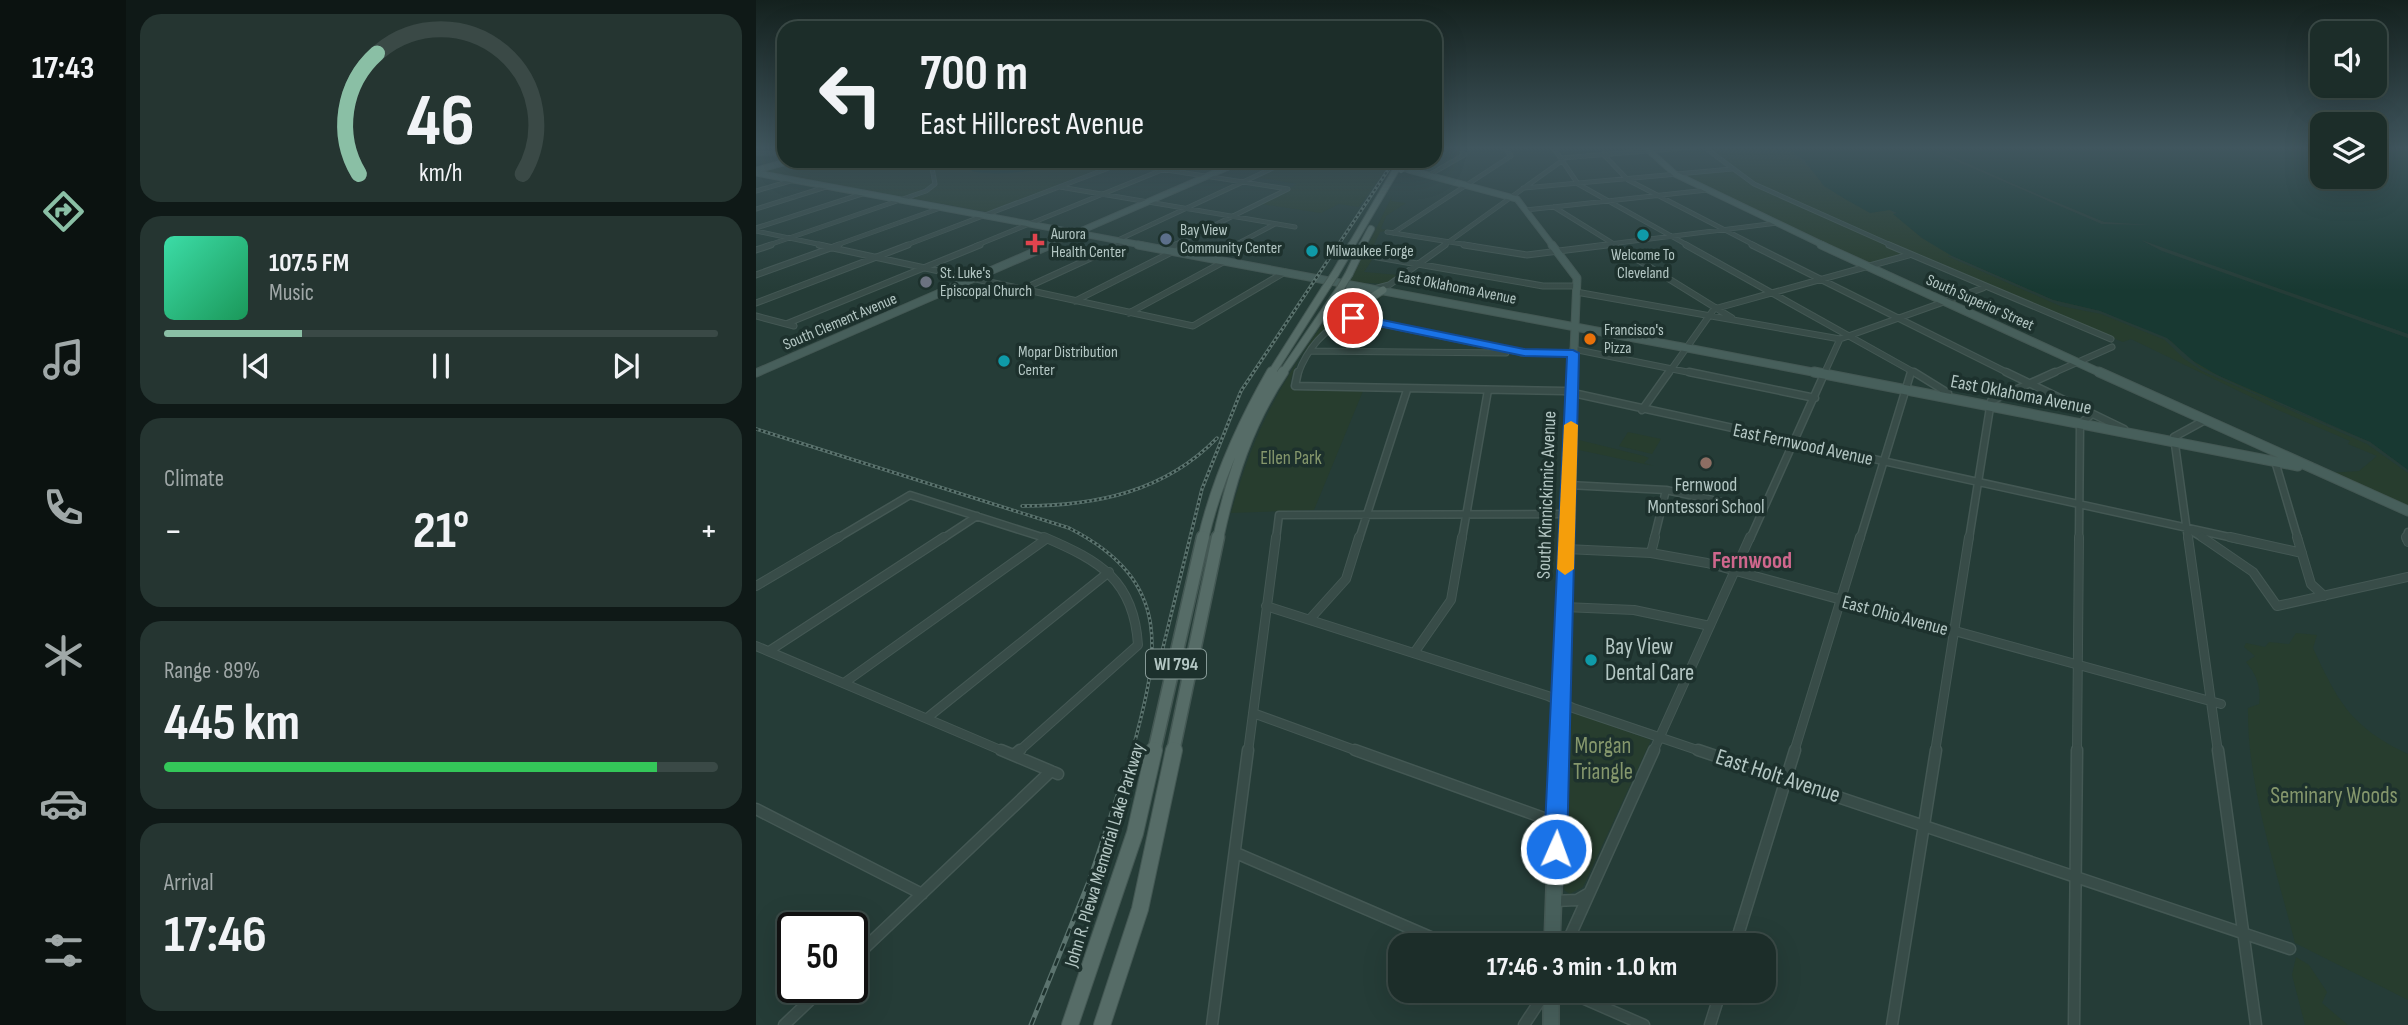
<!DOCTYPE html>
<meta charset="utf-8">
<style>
:root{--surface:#1c2d29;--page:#253531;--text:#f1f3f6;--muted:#a0a8a8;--line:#3a4946;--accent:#8abfa5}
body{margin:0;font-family:"Sofia Sans Condensed",sans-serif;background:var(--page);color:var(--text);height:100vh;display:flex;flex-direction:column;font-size:26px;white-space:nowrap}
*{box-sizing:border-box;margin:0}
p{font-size:23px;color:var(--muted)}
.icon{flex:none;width:38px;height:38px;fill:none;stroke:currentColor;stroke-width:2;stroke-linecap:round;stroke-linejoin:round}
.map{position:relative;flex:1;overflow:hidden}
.sheet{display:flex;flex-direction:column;gap:14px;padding:14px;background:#0f1917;width:630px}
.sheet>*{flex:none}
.hud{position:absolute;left:21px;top:21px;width:665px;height:147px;border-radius:21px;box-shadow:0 7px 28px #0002,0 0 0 2px var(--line);background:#1c2d29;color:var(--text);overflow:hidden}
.buttons{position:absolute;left:1554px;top:21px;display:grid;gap:14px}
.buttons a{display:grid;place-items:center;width:77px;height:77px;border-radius:14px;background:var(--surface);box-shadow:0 7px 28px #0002,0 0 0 2px var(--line);font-size:35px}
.speed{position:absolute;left:21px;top:912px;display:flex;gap:14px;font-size:35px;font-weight:700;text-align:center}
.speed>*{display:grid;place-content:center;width:91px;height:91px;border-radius:50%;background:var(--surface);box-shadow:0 7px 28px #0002,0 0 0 2px var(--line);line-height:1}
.speed .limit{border:4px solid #111;border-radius:10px;background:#fff;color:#111}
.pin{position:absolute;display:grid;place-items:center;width:60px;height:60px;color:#fff;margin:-30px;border:4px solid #fff;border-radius:50%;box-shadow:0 2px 7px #0007}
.me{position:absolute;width:77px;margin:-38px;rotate:2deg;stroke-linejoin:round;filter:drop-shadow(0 0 5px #0008)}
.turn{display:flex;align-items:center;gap:24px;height:147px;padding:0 28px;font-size:32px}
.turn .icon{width:91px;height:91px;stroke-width:2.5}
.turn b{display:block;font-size:49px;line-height:60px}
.big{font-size:52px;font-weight:700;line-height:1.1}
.sheet .card{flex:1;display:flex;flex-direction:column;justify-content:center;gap:10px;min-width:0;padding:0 24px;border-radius:21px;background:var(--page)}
.sheet .dial{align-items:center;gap:0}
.dial svg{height:182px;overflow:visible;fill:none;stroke:var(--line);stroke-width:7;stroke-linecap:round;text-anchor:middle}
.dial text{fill:var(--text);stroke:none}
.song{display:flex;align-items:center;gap:21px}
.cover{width:84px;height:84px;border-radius:10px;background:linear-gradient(135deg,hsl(160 70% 55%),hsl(150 70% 35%))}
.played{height:7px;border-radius:4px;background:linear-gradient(90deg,var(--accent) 25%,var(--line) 25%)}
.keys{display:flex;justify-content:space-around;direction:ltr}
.heat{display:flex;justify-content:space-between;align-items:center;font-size:38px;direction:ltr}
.charge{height:10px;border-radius:5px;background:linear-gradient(90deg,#34c759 89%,var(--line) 0)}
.trip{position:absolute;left:632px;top:933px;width:388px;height:70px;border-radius:21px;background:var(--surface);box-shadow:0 7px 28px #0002,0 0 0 2px var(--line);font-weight:700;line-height:70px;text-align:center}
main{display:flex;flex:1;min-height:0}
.menu{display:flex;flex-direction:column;width:126px;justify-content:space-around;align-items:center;background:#0b1210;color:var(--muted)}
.menu .icon{width:49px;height:49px}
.menu .current{color:var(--accent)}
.menu b{font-size:32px;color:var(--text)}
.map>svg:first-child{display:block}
.green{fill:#273d2e}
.water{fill:#183932}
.pier{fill:#253c37}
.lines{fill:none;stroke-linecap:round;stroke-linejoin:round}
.street-far4-casing{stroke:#445854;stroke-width:5}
.street-far3-casing{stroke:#445854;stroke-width:7}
.street-far2-casing{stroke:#445854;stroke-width:9}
.street-far1-casing{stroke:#445854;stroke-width:10}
.street-casing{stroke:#445854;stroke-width:13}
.secondary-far4-casing{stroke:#445854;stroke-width:7}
.secondary-far3-casing{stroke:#445854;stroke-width:9}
.secondary-far2-casing{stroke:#445854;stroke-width:11}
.secondary-far1-casing{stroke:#445854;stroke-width:14}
.secondary-casing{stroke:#445854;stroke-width:18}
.primary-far4-casing{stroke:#445854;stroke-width:8}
.primary-far3-casing{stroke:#445854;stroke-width:9}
.primary-far2-casing{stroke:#445854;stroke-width:12}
.primary-far1-casing{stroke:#445854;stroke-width:15}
.primary-casing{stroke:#445854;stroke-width:18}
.street-far4{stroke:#384c48;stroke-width:3.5}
.street-far3{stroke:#384c48;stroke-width:5}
.street-far2{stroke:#384c48;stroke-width:6}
.street-far1{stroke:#384c48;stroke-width:8}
.street{stroke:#384c48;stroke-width:10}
.secondary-far4{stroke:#475f5b;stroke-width:5}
.secondary-far3{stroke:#475f5b;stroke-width:7}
.secondary-far2{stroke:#475f5b;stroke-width:9}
.secondary-far1{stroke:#475f5b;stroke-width:11}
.secondary{stroke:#475f5b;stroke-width:15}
.primary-far4{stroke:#566c67;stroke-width:6}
.primary-far3{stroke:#566c67;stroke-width:7}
.primary-far2{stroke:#566c67;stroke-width:10}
.primary-far1{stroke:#566c67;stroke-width:12}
.primary{stroke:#566c67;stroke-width:16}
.rail-far1-casing{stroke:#5b736e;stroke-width:3.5}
.rail-casing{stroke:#5b736e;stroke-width:5}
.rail-far1{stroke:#1d312d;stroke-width:2;stroke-dasharray:2.5;stroke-linecap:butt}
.rail{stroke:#1d312d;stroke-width:2.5;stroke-dasharray:8;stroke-linecap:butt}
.primary-bridge-far1-casing{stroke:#445854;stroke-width:8;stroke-linecap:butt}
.primary-bridge-casing{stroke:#445854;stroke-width:9;stroke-linecap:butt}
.primary-bridge-far1{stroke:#566c67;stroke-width:6}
.primary-bridge{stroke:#566c67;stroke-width:7}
.route{fill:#1a73e8;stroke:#114b97;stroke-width:2}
.slow{fill:#f59e0b}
.culture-dot{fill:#0f9aa8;stroke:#1d312d;stroke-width:2.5}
.service-dot{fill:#5c6f8a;stroke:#1d312d;stroke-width:2.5}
.health-dot{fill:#e0444e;stroke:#1d312d;stroke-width:2.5}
.worship-dot{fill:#6b7280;stroke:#1d312d;stroke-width:2.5}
.food-dot{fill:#e8710a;stroke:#1d312d;stroke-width:2.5}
.education-dot{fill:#8d6e63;stroke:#1d312d;stroke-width:2.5}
.labels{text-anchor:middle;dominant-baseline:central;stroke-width:7;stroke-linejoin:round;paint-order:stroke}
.far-poi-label{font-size:16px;fill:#b4c7c4;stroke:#1d312d;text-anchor:start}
.far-street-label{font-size:16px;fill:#b4c7c4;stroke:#1d312d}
.shield{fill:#1d312d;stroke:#879a97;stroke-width:2}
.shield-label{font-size:18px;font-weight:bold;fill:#b4c7c4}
.street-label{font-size:19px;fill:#b4c7c4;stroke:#1d312d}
.park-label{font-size:19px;fill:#85976c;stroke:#1d312d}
.poi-label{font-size:19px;fill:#b4c7c4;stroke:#1d312d}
.quarter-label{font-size:23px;font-weight:bold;fill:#cf678d;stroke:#1d312d}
.near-poi-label{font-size:23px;fill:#b4c7c4;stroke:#1d312d;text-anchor:start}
.near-park-label{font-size:23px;fill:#85976c;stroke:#1d312d}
.near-street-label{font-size:23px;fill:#b4c7c4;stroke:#1d312d}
</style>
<main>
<nav class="menu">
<b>17:43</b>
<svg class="icon current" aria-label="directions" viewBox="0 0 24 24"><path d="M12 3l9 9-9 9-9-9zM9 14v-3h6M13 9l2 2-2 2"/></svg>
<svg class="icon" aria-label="music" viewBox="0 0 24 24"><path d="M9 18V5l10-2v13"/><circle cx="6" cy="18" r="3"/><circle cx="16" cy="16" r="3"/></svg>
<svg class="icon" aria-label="phone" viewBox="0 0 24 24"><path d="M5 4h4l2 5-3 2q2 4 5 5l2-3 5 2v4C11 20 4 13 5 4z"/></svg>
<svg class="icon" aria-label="climate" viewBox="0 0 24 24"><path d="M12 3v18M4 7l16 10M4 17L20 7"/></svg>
<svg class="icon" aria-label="car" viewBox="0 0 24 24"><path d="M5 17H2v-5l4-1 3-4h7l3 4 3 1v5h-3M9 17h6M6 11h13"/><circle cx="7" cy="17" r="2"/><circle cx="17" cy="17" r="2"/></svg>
<svg class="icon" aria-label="filters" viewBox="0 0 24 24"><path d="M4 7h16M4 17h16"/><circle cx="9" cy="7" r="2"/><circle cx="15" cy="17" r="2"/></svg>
</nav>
<section class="sheet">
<div class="card dial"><svg viewBox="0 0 100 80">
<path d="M14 69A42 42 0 1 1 86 69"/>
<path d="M14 69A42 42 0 0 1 22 16" stroke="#8abfa5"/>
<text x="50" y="56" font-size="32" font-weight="700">46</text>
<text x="50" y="72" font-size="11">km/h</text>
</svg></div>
<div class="card">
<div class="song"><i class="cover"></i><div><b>107.5 FM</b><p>Music</p></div></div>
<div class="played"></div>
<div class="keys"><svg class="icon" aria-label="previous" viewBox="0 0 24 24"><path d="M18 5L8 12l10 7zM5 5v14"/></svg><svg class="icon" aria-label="pause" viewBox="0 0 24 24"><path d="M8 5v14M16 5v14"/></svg><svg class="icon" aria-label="next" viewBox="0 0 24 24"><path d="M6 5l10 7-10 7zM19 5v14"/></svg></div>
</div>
<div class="card"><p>Climate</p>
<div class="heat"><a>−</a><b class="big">21°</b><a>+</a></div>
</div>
<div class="card"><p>Range · 89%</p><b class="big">445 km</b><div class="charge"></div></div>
<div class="card"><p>Arrival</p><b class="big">17:46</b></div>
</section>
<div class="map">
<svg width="1652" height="1025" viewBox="0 0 1652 1025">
<rect width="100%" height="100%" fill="#253c37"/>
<path class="green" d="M951 147H1031L1055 170 1134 210 1166 238 1196 256 1411 338 1525 405 1614 442 1652 470V508L1574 473 1603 471 1621 456 1592 444 1594 441 1522 410 1375 339 1367 342 1351 336 1153 253 1113 264 925 175 979 170Z
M38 161H347L360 163 231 212 5 171Z
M537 161H629L634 164 603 207 583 204 565 213 505 204 541 184 501 177Z
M636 196 635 201 650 203 630 216 625 229 633 230 624 232 613 256 618 257 608 272 643 275 630 284 594 282Z
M628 295C617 304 604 305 593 312 567 331 539 351 534 386L540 390 607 391 558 510 475 513C497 433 521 389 568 322L572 321 575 317 572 316 584 309 610 305Z
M872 432 905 439 896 454 863 446Z
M823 440 888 456 893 458 888 463 898 466 823 450Z
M1540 633 1561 635 1557 648C1582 702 1595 727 1652 754V1000L1539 943C1520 867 1491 787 1492 708L1503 704C1505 686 1501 676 1490 662L1499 656 1488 647 1490 643 1509 647 1513 642 1533 644Z
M818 713 895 740 827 887 814 894 808 890 813 717Z
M1540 957 1553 965 1571 992 1566 1003 1592 1025H1549L1536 975Z"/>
<path class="water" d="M1031 147H1168L1346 224 1361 223 1348 222 1321 212 1174 147H1566V177H1619V147H1652V334L1384 241 1652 338V470L1614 442 1461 375 1432 358 1415 341 1344 311 1297 300 1196 256 1166 238 1137 214 1141 213 1134 210 1114 213 1089 199 1068 186 1048 160Z
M213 161H243L237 162 242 164 310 161C294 171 235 177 216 171Z"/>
<path class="pier" d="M1168 147 1348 222 1395 225 1346 224Z
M1385 240 1652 334V338L1406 251Z
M1196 256 1297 300 1344 311 1411 338 1444 367 1525 405 1614 442 1652 470V473L1611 444 1446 371 1427 358 1409 340 1345 314 1304 306 1191 256Z"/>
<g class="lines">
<g class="street-far4-casing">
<path id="street-far4" d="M797 147 822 184 933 246
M948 147 998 184 1137 246
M0 153H28
M847 154 872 180 1000 246
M806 158 939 147
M353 161 532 189
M673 175 708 155 704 147
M304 187 539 227
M767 188 976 169
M0 191 38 180
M798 207 861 246
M0 209 73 186
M770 210 951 190
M0 228 109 193
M0 231 71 246
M631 232 719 246
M637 233 755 156 749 147
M362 240 532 161
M10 246 170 191 179 184 176 168 190 161
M78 246 187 207
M148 246 371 161
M219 246 428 161
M359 246 369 242
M416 246 532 189
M477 246 519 224
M687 246 807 160
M838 246 1021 223"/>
</g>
<g class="street-far3-casing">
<path id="street-far3" d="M63 245 437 326 529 272
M708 245 771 255 851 245
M858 245 976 318
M930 245 1161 374
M996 245 1254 374
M1133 245 1355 339
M411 249 420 245
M0 250 15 245
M616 256 787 286H820
M456 258 481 245
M0 275 83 245
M618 289 633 285 689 245
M265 290 363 245
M820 292 1084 339 1227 288
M319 301 418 251
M0 303 152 245
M373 313 469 261
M0 316 38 326
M30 324 224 245
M817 349 941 374
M554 351 750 353
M765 353H817
M542 374C551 349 569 329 593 317L768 353
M912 374 958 309 1153 255
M1068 374 1084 339
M1295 374 1356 347"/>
</g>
<g class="street-far2-casing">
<path id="street-far2" d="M542 372 539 386 808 391 1482 539
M933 372 1059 398
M1158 372 1192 393 1191 398
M1250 372 1368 429
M886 410 913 372
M1519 461 1542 539
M812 485 910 490 1007 511
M1437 532 1449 539
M80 539 154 495 292 539
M186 539 221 516
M520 539 523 515 811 514
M603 539 651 390
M706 539 732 390
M898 539 910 490
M994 539 1069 372
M1104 539 1155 372
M1213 539 1235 401 1299 372
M1323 539 1324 424 1336 414
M1432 539 1418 437 1449 420
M1650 539 1652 532"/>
</g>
<g class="street-far1-casing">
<path id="street-far1" d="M1432 537 1462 752
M1446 537 1497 572 1521 606 1652 577
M1474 537 1546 553
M1541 537 1555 584 1568 596
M1650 537 1652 542
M810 549 895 553 951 563 1465 704
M895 553 899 537
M0 586 83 537
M510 606 792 696 817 708 947 752
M808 607 878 610 954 626
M554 619 590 579 603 537
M0 646 249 752
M13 651 188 537
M658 653 695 600 706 537
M88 683 290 539
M497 713 604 752
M171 718 353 572
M262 752 382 645C378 580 344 561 288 537
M492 752 520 537
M897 752 994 537
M1038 752 1104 537
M1179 752 1213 537
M1321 752 1323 537"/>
</g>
<g class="street-casing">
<path id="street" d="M245 750 302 774
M599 750 799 822
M942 750 1534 949
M1462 750 1500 1025
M258 755 264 750
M0 809 166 894
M480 853 693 945
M798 901 821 900 833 893
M810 945 898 750
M979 945 1039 750
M96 960 295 771
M808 990 888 1025
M28 1025 68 987
M456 1025 492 750
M768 1025 791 990
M954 1025 965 990
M1136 1025 1180 750
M1318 1025 1321 750"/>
</g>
<g class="secondary-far4-casing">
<path id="secondary-far4" d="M889 147 919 174 1069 246
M634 161 653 170 761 199 797 246
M1 170 34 161
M0 173 391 246
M290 246 486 161"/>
</g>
<g class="secondary-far3-casing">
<path id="secondary-far3" d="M382 245 926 347
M796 245 821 278 817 374
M1065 245 1347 374
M921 346 1067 374
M0 373 294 245"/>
</g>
<g class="secondary-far2-casing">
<path id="secondary-far2" d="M1058 372 1542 466
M1343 372 1652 511
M811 539 817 372"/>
</g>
<g class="secondary-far1-casing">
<path id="secondary-far1" d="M803 752 811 537"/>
</g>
<g class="secondary-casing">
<path id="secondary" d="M796 945 803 750
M795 990V1025"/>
</g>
<g class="primary-far4-casing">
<path id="primary-far4" d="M595 246 641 168
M606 246 615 229"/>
</g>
<g class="primary-far3-casing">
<path id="primary-far3" d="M579 274 596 245
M593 274 607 245
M581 306 608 302 627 290
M571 315 586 307
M515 374 569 289
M526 374 584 289"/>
</g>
<g class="primary-far2-casing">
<path id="primary-far2" d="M447 539C461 479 485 426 516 372
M462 539C475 478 492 424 527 372"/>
</g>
<g class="primary-far1-casing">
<path id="primary-far1" d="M398 752 447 537
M417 752 462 537"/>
</g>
<g class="primary-casing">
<path id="primary" d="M314 1025 379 833 398 750
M346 1025 384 909 418 750"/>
</g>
<use href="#street-far4" class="street-far4"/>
<use href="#street-far3" class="street-far3"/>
<use href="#street-far2" class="street-far2"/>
<use href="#street-far1" class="street-far1"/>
<use href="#street" class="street"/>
<use href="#secondary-far4" class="secondary-far4"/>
<use href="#secondary-far3" class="secondary-far3"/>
<use href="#secondary-far2" class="secondary-far2"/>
<use href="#secondary-far1" class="secondary-far1"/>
<use href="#secondary" class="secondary"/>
<use href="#primary-far4" class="primary-far4"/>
<use href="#primary-far3" class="primary-far3"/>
<use href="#primary-far2" class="primary-far2"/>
<use href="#primary-far1" class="primary-far1"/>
<use href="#primary" class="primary"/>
<g class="rail-far1-casing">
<path id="rail-far1" d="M0 429 313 528C419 582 403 653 376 752
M266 506C339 506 409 492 461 438
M402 668 446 489 485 391 638 161"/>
</g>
<g class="rail-casing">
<path id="rail" d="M275 1025 334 879 377 750"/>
</g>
<use href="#rail-far1" class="rail-far1"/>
<use href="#rail" class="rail"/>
<g class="primary-bridge-far1-casing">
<path id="primary-bridge-far1" d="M645 170 649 165"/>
</g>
<g class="primary-bridge-casing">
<path id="primary-bridge" d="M569 289 579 274
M584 289 593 274"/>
</g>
<use href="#primary-bridge-far1" class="primary-bridge-far1"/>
<use href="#primary-bridge" class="primary-bridge"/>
</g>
<linearGradient id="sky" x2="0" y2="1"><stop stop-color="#14211e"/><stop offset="0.51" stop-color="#40565e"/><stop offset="1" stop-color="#40565e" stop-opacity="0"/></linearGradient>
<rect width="1652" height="290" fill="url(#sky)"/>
<path class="route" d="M597 314 768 349 817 350 823 353 811 849 808 856 800 859 791 856 788 849 811 357 768 356 593 320V315Z"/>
<path class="slow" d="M815 421 822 425 818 569 809 575 801 569 808 425Z"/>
<g class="culture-dot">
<circle cx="887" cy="235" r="7"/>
<circle cx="556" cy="251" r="7"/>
<circle cx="248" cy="361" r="7"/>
<circle cx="835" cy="660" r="7"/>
</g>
<circle class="service-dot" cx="410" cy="239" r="7"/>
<path class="health-dot" d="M275.5 232.5h7v7h7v7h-7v7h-7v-7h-7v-7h7z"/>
<circle class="worship-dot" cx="170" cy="282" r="7"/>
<circle class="food-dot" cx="834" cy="339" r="7"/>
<circle class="education-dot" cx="950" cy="463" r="7"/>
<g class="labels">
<g class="far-poi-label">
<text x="424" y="230">Bay View<tspan x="424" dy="18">Community Center</tspan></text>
<text x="295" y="234">Aurora<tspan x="295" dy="18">Health Center</tspan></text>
<text x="570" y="251">Milwaukee Forge</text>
<text x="887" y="255" text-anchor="middle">Welcome To<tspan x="887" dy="18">Cleveland</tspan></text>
<text x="184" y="273">St. Luke's<tspan x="184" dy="18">Episcopal Church</tspan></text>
<text x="848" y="330">Francisco's<tspan x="848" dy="18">Pizza</tspan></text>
<text x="262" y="352">Mopar Distribution<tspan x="262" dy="18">Center</tspan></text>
</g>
<g class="far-street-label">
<text transform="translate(701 288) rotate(11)">East Oklahoma Avenue</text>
<text transform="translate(1224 303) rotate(24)">South Superior Street</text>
<text transform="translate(84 322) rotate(-23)">South Clement Avenue</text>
</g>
<rect class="shield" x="390" y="649.5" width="60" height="29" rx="5"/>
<g class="shield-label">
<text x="420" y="664">WI 794</text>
</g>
<g class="street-label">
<text transform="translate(1265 395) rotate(11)">East Oklahoma Avenue</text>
<text transform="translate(1047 445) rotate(12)">East Fernwood Avenue</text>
<text transform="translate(791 495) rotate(-88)">South Kinnickinnic Avenue</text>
<text transform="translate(1139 616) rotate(15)">East Ohio Avenue</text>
<text transform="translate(349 855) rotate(-73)">John R. Plewa Memorial Lake Parkway</text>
</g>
<g class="park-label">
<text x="535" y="458">Ellen Park</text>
</g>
<g class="poi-label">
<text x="950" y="485">Fernwood<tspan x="950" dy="22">Montessori School</tspan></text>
</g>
<g class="quarter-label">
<text x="996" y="561">Fernwood</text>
</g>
<g class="near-poi-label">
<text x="849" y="647">Bay View<tspan x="849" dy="26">Dental Care</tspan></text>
</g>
<g class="near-park-label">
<text x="847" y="746">Morgan<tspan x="847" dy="26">Triangle</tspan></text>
<text x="1578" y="796">Seminary Woods</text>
</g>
<g class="near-street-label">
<text transform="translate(1022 776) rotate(18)">East Holt Avenue</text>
</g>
</g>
</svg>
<div class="buttons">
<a><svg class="icon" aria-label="sound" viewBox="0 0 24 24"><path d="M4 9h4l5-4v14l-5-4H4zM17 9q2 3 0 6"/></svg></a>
<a><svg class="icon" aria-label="layers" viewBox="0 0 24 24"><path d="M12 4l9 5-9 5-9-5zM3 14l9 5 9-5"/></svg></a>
</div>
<div class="speed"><div class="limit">50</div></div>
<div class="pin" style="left:597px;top:318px;background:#d93025"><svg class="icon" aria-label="arrive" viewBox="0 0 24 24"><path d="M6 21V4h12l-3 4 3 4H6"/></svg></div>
<svg class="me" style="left:800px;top:849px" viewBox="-20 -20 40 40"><circle r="17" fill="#1a73e8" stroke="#fff" stroke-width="3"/><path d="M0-11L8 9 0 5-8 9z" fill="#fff"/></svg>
<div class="trip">17:46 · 3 min · 1.0 km</div>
<div class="hud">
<div class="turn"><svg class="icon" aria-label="left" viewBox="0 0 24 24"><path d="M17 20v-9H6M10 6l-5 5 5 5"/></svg><div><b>700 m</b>East Hillcrest Avenue</div></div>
</div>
</div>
</main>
